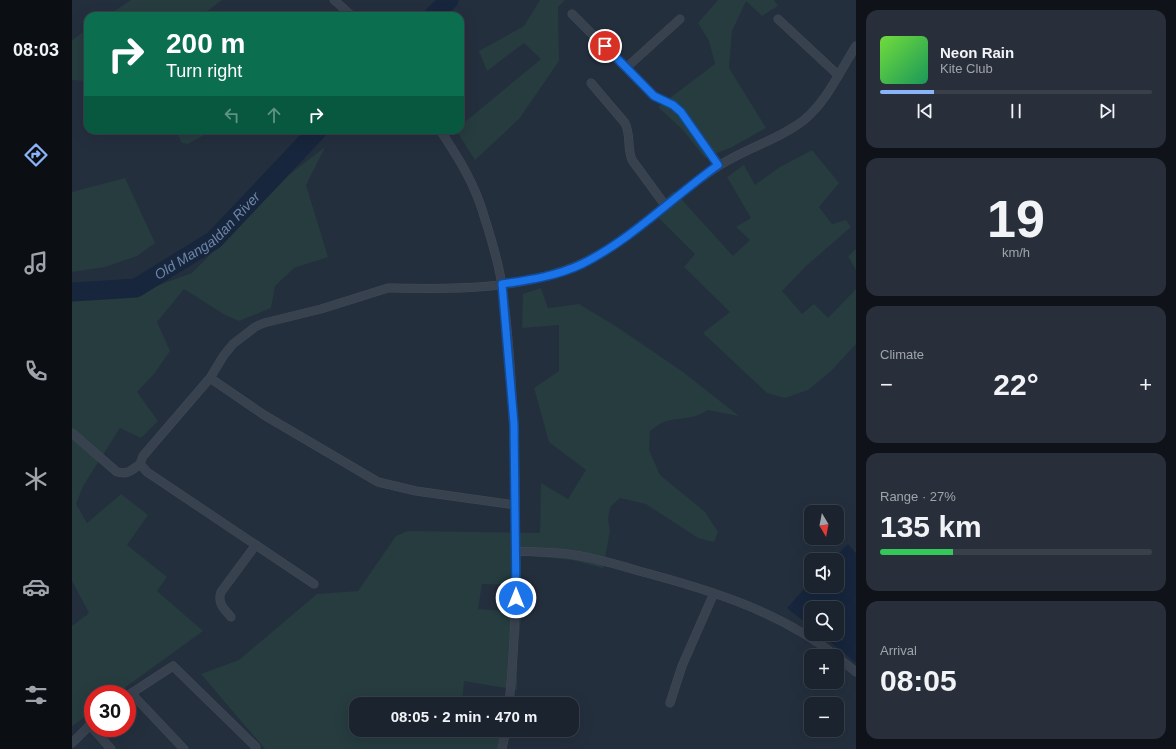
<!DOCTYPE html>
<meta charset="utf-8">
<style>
:root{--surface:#1b232e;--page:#282f3a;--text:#f1f3f6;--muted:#a0a4aa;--line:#39404a;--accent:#8ab4f8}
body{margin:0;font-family:Helvetica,sans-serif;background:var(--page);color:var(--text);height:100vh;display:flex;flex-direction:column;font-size:15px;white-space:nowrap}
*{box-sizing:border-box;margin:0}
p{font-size:13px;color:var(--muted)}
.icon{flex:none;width:22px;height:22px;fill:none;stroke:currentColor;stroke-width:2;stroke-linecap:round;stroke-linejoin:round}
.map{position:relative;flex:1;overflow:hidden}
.side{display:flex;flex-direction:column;gap:10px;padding:10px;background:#0f1319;width:320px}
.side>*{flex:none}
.banner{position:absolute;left:12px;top:12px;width:380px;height:122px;border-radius:12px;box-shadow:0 4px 16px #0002,0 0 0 1px var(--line);background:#0b6e4f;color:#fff;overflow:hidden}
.needle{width:26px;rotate:170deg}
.tools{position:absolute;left:732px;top:505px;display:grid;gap:8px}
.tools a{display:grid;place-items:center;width:40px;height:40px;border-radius:8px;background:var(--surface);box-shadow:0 4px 16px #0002,0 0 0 1px var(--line);font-size:20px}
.speed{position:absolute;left:12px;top:685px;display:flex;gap:8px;font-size:20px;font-weight:700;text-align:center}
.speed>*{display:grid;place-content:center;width:52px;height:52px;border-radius:50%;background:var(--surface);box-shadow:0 4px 16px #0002,0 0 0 1px var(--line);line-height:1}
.speed .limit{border:6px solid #d22;background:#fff;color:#111}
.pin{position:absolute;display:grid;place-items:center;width:34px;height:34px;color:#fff;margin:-17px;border:2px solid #fff;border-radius:50%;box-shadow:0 1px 4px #0007}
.me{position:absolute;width:44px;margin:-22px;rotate:0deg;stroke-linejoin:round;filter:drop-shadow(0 0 3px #0008)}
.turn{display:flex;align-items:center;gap:14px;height:84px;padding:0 16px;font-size:18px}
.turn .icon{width:52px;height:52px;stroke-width:2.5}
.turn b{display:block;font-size:28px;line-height:34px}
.lanes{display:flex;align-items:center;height:38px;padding:0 16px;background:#0003;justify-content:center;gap:20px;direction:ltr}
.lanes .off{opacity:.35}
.big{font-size:30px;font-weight:800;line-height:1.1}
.side .tile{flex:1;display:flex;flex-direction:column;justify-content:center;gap:6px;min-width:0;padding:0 14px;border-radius:12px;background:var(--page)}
.side .dial{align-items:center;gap:0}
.dial b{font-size:52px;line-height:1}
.song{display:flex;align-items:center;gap:12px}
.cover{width:48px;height:48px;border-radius:6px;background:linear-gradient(135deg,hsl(100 70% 55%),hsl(150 70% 35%))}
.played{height:4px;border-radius:2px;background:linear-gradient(90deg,var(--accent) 20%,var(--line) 20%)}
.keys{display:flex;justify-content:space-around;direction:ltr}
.heat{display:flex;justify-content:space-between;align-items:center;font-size:22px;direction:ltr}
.charge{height:6px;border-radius:3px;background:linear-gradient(90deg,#34c759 27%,var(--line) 0)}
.trip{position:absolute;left:277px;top:697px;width:230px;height:40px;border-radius:12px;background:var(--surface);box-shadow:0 4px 16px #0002,0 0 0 1px var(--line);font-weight:800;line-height:40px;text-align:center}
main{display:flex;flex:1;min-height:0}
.tabs{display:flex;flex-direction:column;width:72px;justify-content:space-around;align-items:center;background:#0b0e12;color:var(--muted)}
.tabs .icon{width:28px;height:28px}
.tabs .active{color:var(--accent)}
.tabs b{font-size:18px;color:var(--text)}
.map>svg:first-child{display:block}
.green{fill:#263c3f}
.water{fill:#17263c}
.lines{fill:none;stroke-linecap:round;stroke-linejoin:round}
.river{stroke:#17263c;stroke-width:19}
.street-casing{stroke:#414a57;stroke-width:9}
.street{stroke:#38414e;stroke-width:8}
.route-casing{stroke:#114b97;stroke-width:10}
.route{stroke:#1a73e8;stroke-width:7}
.labels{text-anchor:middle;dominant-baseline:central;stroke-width:4;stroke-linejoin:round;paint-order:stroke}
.water-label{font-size:14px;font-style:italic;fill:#6d86a8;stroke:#1d2633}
</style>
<main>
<nav class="tabs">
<b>08:03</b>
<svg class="icon active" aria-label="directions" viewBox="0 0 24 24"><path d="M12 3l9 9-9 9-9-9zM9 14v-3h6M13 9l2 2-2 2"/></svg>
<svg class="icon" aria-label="music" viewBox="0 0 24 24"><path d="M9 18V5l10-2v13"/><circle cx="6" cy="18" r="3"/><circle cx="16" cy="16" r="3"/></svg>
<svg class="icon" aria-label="phone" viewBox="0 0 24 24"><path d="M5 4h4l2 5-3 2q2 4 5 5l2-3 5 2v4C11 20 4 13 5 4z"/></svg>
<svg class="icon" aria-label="climate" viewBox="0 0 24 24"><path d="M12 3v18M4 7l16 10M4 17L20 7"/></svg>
<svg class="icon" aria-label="car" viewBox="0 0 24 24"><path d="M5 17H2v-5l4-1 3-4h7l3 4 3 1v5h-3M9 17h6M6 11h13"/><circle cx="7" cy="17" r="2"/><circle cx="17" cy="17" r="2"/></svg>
<svg class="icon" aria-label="filters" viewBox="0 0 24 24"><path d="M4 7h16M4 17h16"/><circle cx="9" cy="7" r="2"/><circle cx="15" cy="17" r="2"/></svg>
</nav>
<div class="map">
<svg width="784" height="749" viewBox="0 0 784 749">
<rect width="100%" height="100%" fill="#242f3e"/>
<path class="green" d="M59 0H150L129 16H35Z
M468 0H493L486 7 487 61 447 119 403 160 384 130H388V126L469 59 452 43 415 71 407 51 452 26Z
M646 0H702L706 6 690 16 674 1 660 31 657 68 694 128 660 147 633 158 610 129 586 107 643 64 637 41 626 23Z
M16 29V81L0 80V40Z
M103 130H141L116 144 110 143Z
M253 147 234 185 256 257 222 268 203 286 199 308 167 321 153 315 112 289 85 322 98 351 82 374 65 392 86 421 69 438 48 428 11 486 4 504 15 523 49 494 76 515 55 545 95 577 85 591 131 631 44 694H21V711L0 726V626L17 613 0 581V299L62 294 120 273 218 174Z
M740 150 767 183 747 207 760 224 774 220 779 227 733 267 710 291 730 314 742 304 756 318 784 289V344L759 371 736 390 713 398 695 393 631 333 658 312 612 267 623 254 580 211 602 191 661 256 678 240 664 227 679 218 655 177 672 165 683 185 708 167Z
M53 178 83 243 65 256 33 267 0 272V192Z
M784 249V270L776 256Z
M469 288 476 308 507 304 545 327 611 372 667 416 635 410C621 421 604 417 592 422 587 424 582 428 578 431L577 450 588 475 633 512 646 532 642 542 626 538 574 504 548 498 538 507 536 520 538 531 531 568 500 560 449 555V585L410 584 406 609 450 612 445 652V690L392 681 390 704H284V730L437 731 433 749H193L129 674 167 660 245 594 286 591 324 536 336 531 468 533 469 483 496 499 514 470 477 442 462 388 487 371V325L450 328 451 294Z"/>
<path class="water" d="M776 544 784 553V663L748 634H765V608H739V627L715 608 739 581V586H765V560H760Z"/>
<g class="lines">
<g class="river">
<path d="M361 16 377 0"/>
<path id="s1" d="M0 292 64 288 142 240 246 130"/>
</g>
<g class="street-casing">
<path id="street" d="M262 0 280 16
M500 14 582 96 601 105 609 112 647 165
M706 19 766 75
M555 67 608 19
M519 83 553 123C559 135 555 148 560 160L593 205
M368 130C386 157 403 184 412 216 419 238 427 263 430 286 439 350 442 419 443 484 444 559 445 630 437 704
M138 378 192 415 306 482 344 491 443 505
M0 433 45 472C56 475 60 470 68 464
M444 551C462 552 479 552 496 554 520 557 544 564 567 571 635 589 708 611 764 656
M242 584 75 472 68 464 71 456 138 378 152 355 161 344 183 327 192 323 249 309 316 288C388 289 464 291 528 254 569 230 603 195 642 169 670 149 705 141 732 120 755 101 768 71 784 46
M159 617C152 609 145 603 149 592L183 546
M765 657 784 672
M59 693 112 749
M55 696 101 666 184 747
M598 703 610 666 642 593
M18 725 39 749
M0 743 21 722
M430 749 434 730"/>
</g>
<use href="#street" class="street"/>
</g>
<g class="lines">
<g class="route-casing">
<path id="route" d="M444 598 442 424 430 284C457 280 485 276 510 264 560 239 601 197 646 165L609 112 601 105 582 96 533 46"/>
</g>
<use href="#route" class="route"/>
</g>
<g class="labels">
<g class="water-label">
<text stroke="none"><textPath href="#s1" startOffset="153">Old Mangaldan River</textPath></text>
</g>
</g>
</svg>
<div class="tools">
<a><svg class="needle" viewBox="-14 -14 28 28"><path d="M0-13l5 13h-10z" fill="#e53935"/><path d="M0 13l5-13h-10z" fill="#a0a4aa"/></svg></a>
<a><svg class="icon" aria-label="sound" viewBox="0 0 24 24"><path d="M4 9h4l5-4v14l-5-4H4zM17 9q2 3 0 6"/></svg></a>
<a><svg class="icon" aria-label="search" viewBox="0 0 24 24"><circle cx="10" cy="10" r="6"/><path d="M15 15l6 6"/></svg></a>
<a>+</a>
<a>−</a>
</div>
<div class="speed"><div class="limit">30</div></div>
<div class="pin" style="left:533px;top:46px;background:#d93025"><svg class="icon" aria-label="arrive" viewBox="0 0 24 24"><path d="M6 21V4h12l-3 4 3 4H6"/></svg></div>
<svg class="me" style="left:444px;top:598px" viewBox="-20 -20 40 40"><circle r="17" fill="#1a73e8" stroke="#fff" stroke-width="3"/><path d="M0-11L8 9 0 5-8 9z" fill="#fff"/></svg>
<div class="trip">08:05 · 2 min · 470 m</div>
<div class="banner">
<div class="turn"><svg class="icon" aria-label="right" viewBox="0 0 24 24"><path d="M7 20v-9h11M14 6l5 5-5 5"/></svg><div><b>200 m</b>Turn right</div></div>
<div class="lanes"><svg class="icon off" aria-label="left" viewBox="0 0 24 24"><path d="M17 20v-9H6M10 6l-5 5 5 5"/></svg><svg class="icon off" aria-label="ahead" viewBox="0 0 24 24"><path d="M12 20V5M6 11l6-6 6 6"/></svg><svg class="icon" aria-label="right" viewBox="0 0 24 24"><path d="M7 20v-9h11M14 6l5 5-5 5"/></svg></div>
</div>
</div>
<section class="side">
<div class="tile">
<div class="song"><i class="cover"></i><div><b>Neon Rain</b><p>Kite Club</p></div></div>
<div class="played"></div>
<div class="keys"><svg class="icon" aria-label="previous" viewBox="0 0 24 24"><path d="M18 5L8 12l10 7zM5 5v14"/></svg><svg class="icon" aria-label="pause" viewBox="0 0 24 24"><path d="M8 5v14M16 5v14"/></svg><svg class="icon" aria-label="next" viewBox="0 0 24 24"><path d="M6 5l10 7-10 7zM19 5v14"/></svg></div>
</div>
<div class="tile dial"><b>19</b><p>km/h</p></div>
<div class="tile"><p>Climate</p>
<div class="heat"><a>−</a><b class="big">22°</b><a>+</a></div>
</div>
<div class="tile"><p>Range · 27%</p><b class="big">135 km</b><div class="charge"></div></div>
<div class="tile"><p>Arrival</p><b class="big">08:05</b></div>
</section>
</main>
